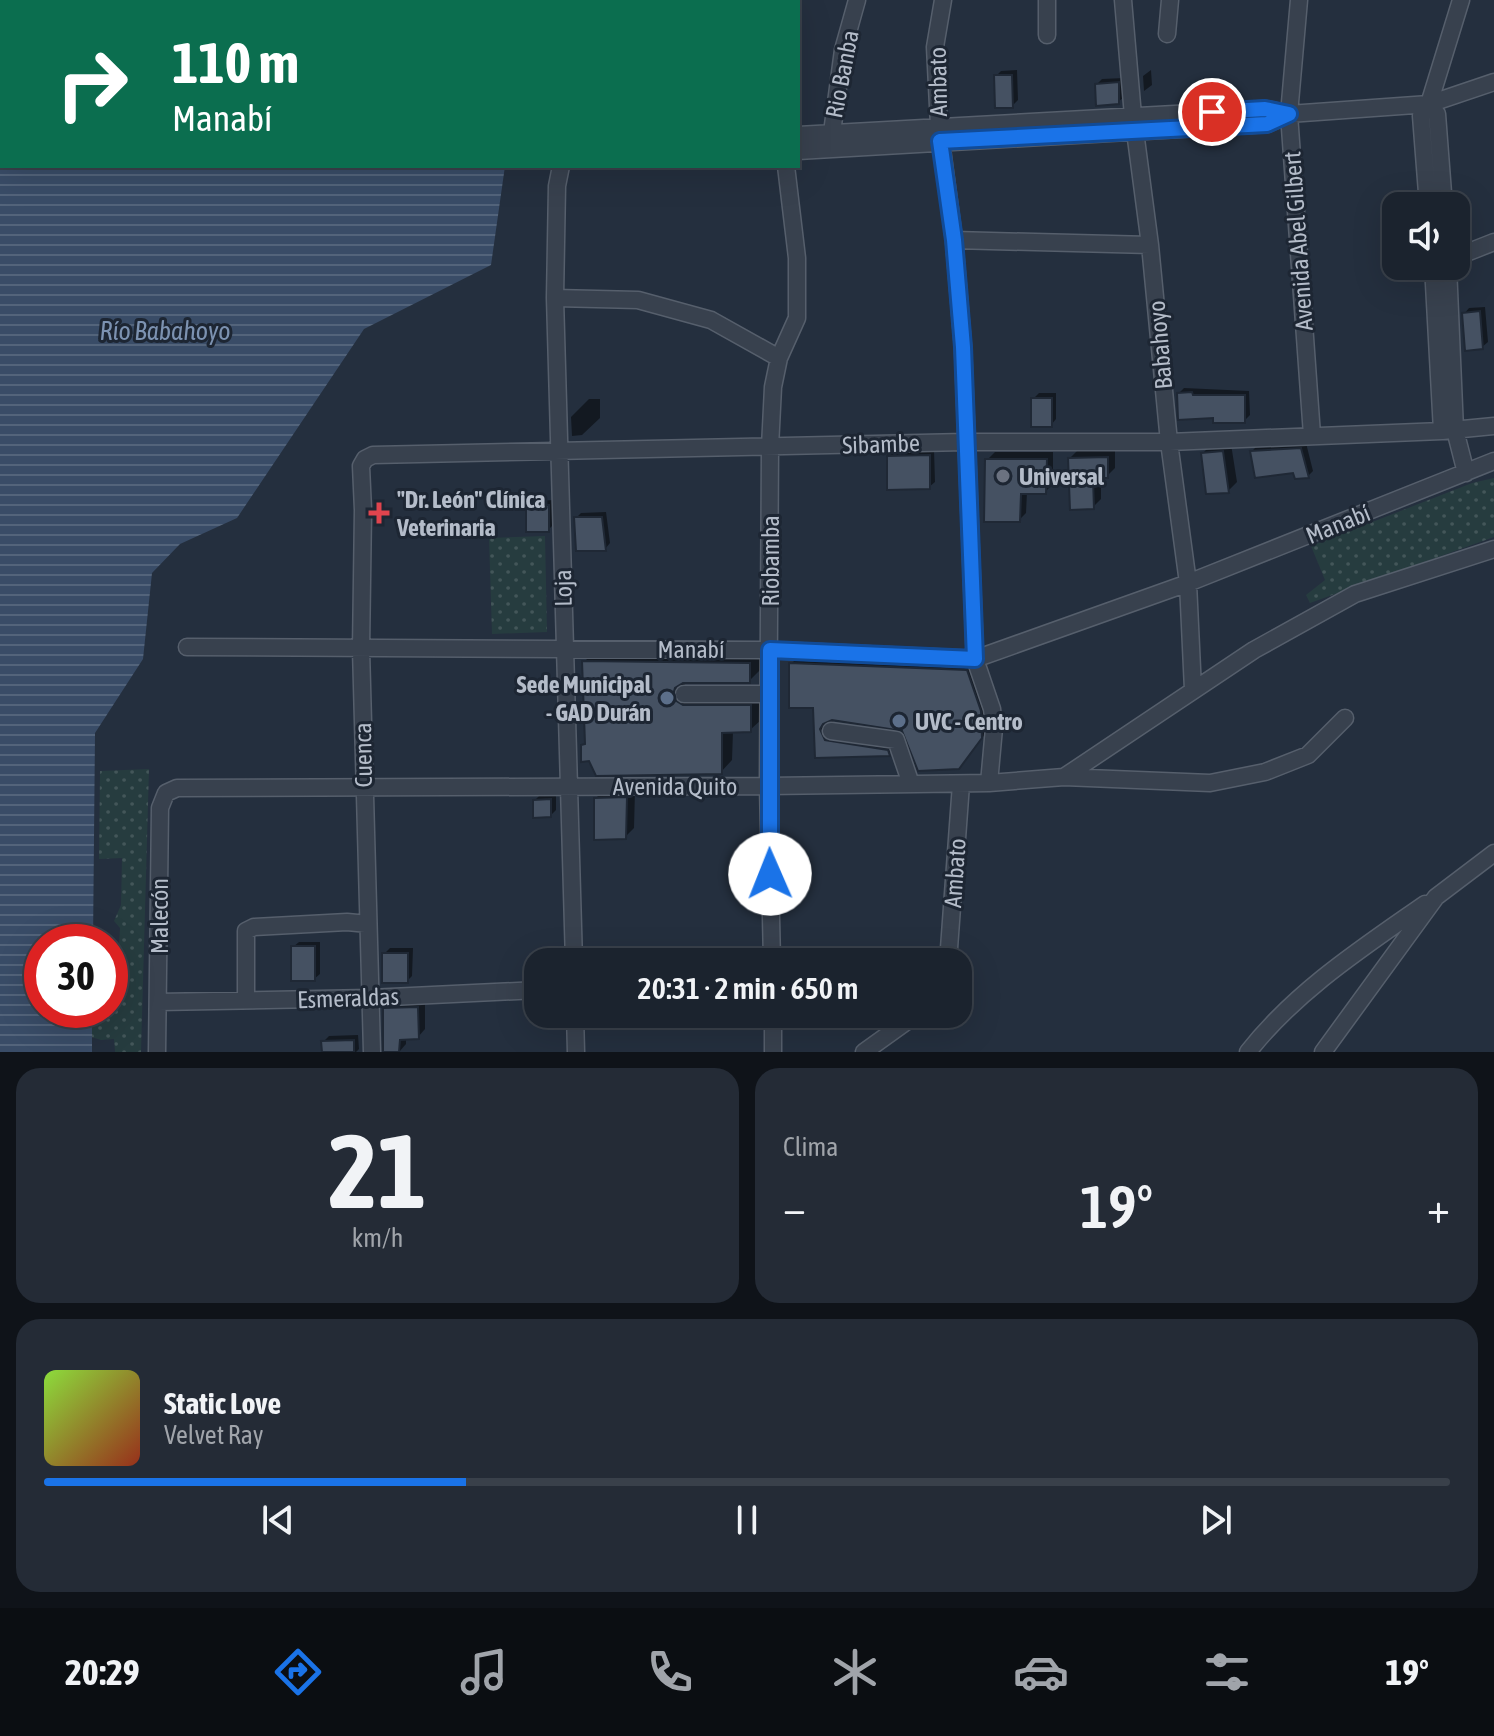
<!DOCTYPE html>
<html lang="es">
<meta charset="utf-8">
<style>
:root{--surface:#1b232e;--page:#242b36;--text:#f1f3f6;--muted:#a0a4aa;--line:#39404a;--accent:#1a73e8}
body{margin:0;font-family:"Asap Condensed",sans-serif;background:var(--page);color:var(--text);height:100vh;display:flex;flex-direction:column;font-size:30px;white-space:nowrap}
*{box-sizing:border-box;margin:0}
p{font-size:26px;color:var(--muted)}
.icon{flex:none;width:44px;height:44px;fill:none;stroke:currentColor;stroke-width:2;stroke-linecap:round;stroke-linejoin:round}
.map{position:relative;height:1052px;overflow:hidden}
.side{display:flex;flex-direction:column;gap:16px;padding:16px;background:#0f1319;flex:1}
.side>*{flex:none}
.guide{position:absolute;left:0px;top:0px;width:800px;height:168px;box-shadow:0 8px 32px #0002,0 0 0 2px var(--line);background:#0b6e4f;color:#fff;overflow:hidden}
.fabs{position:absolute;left:1382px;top:192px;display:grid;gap:16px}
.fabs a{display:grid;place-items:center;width:88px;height:88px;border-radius:16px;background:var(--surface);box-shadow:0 8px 32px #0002,0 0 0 2px var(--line);font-size:40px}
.speed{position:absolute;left:24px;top:924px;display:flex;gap:16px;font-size:40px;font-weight:700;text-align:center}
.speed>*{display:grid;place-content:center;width:104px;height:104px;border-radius:50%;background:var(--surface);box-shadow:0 8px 32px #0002,0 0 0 2px var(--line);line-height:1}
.speed .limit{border:12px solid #d22;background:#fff;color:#111}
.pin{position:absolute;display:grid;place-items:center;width:68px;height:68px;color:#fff;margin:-34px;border:4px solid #fff;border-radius:50%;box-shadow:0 2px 8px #0007}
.me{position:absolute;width:88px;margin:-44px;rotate:359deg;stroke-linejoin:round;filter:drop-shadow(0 0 6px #0008)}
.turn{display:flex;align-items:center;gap:28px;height:168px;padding:0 40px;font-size:36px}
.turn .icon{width:104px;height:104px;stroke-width:2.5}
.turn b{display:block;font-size:56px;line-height:68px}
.big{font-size:60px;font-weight:600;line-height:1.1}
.side .card{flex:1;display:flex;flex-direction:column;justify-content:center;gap:12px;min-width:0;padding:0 28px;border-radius:24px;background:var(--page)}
.side .dial{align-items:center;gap:0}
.dial b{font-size:104px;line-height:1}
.song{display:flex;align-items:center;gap:24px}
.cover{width:96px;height:96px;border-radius:12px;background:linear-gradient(135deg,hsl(90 70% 55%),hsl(10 70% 35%))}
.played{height:8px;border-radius:4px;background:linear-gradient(90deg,var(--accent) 30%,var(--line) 30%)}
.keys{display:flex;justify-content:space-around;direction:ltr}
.heat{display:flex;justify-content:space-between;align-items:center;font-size:44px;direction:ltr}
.side .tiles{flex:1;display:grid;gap:16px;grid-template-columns:1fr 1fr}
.card:last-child{grid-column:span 2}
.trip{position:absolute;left:524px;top:948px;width:448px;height:80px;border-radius:24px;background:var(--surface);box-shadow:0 8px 32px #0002,0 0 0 2px var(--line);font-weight:600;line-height:80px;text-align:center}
.dock{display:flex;height:128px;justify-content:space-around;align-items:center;background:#0b0e12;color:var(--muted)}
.dock .icon{width:56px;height:56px}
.dock .on{color:var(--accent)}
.dock b{font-size:36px;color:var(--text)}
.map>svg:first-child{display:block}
.park{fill:url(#park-dots)}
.water{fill:url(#water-rules)}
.shadow{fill:#0007;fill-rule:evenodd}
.building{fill:#455162;stroke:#1f2835;stroke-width:2}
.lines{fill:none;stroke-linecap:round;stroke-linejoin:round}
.minor-casing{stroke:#565f6c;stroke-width:19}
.minor{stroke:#38414e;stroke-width:16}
.route-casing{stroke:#114b97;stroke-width:20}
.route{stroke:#1a73e8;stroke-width:14}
.worship-dot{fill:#6b7280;stroke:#1d2633;stroke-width:3}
.health-dot{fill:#e0444e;stroke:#1d2633;stroke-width:3}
.service-dot{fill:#5c6f8a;stroke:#1d2633;stroke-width:3}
.labels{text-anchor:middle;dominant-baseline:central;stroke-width:6;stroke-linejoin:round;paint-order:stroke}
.street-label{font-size:24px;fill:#b4bcc9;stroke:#1d2633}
.poi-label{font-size:24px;font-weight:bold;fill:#b4bcc9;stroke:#1d2633;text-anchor:start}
.water-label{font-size:26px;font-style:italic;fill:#7c92b1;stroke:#1d2633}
</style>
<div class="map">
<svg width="1494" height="1052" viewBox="0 0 1494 1052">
<defs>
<pattern id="park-dots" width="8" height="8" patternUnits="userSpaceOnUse" patternTransform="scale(2)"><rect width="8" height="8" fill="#263c3f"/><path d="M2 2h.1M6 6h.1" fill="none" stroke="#435659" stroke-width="1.8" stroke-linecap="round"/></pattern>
<pattern id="water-rules" width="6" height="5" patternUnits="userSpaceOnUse" patternTransform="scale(2)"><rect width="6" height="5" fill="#394c67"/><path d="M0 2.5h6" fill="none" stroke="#53647b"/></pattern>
</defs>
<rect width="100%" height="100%" fill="#242f3e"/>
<path class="park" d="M1494 478V537L1310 603 1306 595 1325 580 1311 546 1472 483Z
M545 536 547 632 492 634 489 538Z
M149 769 141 1052H115L114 1039 101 1040 85 1035 70 1010H110V977L117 976 120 928 114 921 121 905 122 858 99 859 100 771Z"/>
<path class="water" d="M0 0H625L2 2V166H505L491 265 364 329 237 518 180 544 152 573 143 659 95 733 93 942H42V1010H92V1052H0Z"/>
<path class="shadow" d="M1017 70 1018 100 1012 106 996 76 1001 71Z
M1151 70 1152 85 1144 91 1143 76Z
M1124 78V97L1118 102 1097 84 1102 79Z
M1485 307 1488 342 1482 347 1464 314 1469 308Z
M1184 388 1249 391 1250 415 1244 421 1215 416 1179 393Z
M1039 393H1056V419L1051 425 1033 399Z
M589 399H600V418L582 435 572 436 571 417Z
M1306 443 1313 471 1308 476 1252 451 1257 446Z
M1231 444 1237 482 1228 491 1203 453 1211 445Z
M934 450 935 482 929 487 889 456 894 451Z
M1078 450H1115V468L1107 476H1101V499L1093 507 1070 458Z
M995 452H1053V484L1045 492H1027L1026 513 1019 520 987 460Z
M554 500V524L548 530 528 506 534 501Z
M606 512 610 543 605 549 576 518 581 513Z
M596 650 761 652V669L749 681H684L686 688 762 694V719L750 730 733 731 732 760 721 772 583 745 587 742 584 662Z
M803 652 978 659 993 725 958 767 904 729 832 718 836 729 900 742 889 754 817 756 815 706 791 664ZM818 737 863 744 862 746 818 741Z
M604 790H635L634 828 625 837 596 798Z
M556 794V810L551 815 535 800 540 795Z
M299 942H320V974L314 979 293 947Z
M390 948H413L412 976 407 981 384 954Z
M425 1000V1029L418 1037H406V1044L399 1052 385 1009 392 1002Z
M358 1035 359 1049 356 1052H324L323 1042 329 1036Z"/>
<path class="building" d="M994 75H1012L1013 108H995Z
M1119 82V104L1096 106 1095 84Z
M1480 311 1483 349 1465 351 1462 313Z
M1192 392 1193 395H1245V423H1213V418L1178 420 1177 393Z
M1031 398H1052V427H1031Z
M1301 448 1309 478 1295 479 1293 473 1255 478 1250 451Z
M1223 451 1229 493 1206 494 1201 453Z
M930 455V489L887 490V456Z
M1108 457V478H1093L1094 509 1070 510 1068 458Z
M985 459H1047L1046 494H1021L1020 522H984Z
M526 505H549V532H526Z
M574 517H602L606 551H576Z
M582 661 750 663V683H683L675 688 673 695 675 700 683 705H751V732L722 733V774L596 776 589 761 581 762V745L585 744Z
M789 663 967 670 981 711 982 738 959 769 918 771 902 731 832 720 823 724 820 729 825 740 888 750 890 756 815 758 813 708H789Z
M627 797 626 839 594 840V798Z
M551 799V817L533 818V800Z
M291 946H315V981H291Z
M382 953H408V983H382Z
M418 1007 419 1039 400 1040 399 1052H383V1008Z
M354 1040V1052H322L321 1041Z"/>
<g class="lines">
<g class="minor-casing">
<path id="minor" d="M943 0 935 47 939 126 954 240 963 347 975 659 992 709 994 728 989 783
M1047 0V35
M1123 0 1133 116 1150 245 1169 442 1188 583 1193 690
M1299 0 1289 114 1312 435
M694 2 696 0
M1167 34 1170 0
M1429 104 1437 114 1444 206
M798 135 1265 109 1289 114
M831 140 843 50 857 0
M798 151 1267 124 1289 114 1429 104 1494 82
M561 166 557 186 555 298 574 962
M1428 206 1421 116 1429 104 1461 0
M954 240 1150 245
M1456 257 1494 242
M1433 266 1442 431
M1448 266 1455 430 1466 473
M555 298 638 300 711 320 779 358
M187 647 770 650 975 659 1188 583 1494 461
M684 694H769
M831 731 896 740 911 784
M1064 777 1254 650 1355 594 1494 549
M772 962 768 786 770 447 773 387 779 358 797 318V258L786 166
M948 962 961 784
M246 1000V931L254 927 347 922 368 924
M158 1002 370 998 538 990
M575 1014 576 1052
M773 1014V1052
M157 1052 160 808 166 793 177 788 768 786 989 783 1064 777 1210 783 1265 772 1308 755 1345 718
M372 1052 361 649 363 510 361 466 365 459 373 455 965 442H1169L1442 431 1494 426
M864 1052 917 1014
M1248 1052C1296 991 1362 948 1425 904
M1323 1052 1436 897 1494 853"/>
</g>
<use href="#minor" class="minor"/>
</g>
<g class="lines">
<g class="route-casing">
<path id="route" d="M770 874V650L975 659 963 347 954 240 940 141 1267 124 1289 114 1265 109 1212 112"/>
</g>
<use href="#route" class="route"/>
</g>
<circle class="worship-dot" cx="1003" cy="476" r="8"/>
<path class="health-dot" d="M375 501h8v8h8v8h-8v8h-8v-8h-8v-8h8z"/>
<g class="service-dot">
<circle cx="667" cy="698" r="8"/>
<circle cx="899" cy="721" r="8"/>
</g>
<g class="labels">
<g class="street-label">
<text transform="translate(842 74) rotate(-79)">Rio Banba</text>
<text transform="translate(938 82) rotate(-91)">Ambato</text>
<text transform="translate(1298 241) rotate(-94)">Avenida Abel Gilbert</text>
<text transform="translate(1160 345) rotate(-95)">Babahoyo</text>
<text transform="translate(881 444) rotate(-2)">Sibambe</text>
<text transform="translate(1338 524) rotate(-22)">Manabí</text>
<text transform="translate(770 561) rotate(-90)">Riobamba</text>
<text transform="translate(563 588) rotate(-91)">Loja</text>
<text x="691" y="649">Manabí</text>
<text transform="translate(363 755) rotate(-91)">Cuenca</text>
<text x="675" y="786">Avenida Quito</text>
<text transform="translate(955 873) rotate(-86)">Ambato</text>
<text transform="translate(159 916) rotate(-90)">Malecón</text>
<text transform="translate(348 998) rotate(-2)">Esmeraldas</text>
</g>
<g class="poi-label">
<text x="1019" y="476">Universal</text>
<text x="397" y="499">"Dr. León" Clínica<tspan x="397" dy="28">Veterinaria</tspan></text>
<text x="651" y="684" text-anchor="end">Sede Municipal<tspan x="651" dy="28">- GAD Durán</tspan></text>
<text x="915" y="721">UVC - Centro</text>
</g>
<g class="water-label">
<text x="165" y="331">Río Babahoyo</text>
</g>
</g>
</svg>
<div class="fabs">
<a><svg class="icon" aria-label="sound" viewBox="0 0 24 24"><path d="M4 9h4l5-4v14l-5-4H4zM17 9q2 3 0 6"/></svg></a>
</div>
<div class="speed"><div class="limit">30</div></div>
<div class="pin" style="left:1212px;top:112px;background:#d93025"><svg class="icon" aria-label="arrive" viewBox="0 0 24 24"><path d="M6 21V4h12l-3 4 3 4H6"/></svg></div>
<svg class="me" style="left:770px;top:874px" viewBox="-20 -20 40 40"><circle r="19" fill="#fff"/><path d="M0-13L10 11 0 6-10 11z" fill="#1a73e8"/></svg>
<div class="trip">20:31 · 2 min · 650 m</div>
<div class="guide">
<div class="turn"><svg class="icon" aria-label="right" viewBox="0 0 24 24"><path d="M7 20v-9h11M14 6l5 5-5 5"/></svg><div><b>110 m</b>Manabí</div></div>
</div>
</div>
<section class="side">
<div class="tiles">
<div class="card dial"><b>21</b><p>km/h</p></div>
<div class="card"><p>Clima</p>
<div class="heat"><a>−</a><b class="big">19°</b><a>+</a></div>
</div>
<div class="card">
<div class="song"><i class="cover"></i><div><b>Static Love</b><p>Velvet Ray</p></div></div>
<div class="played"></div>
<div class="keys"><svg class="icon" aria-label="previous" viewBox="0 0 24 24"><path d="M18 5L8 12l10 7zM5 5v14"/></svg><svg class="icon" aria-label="pause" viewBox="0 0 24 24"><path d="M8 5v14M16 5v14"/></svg><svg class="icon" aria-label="next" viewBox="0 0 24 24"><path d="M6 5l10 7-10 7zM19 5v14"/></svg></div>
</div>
</div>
</section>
<nav class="dock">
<b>20:29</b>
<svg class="icon on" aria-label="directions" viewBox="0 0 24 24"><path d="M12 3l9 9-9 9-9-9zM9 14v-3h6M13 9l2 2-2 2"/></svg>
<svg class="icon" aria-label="music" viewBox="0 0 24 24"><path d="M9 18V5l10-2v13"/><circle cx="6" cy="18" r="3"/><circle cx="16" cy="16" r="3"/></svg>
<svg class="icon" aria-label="phone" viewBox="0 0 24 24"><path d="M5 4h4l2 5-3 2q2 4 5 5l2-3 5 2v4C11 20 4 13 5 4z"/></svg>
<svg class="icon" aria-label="climate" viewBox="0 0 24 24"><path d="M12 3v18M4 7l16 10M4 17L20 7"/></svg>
<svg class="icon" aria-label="car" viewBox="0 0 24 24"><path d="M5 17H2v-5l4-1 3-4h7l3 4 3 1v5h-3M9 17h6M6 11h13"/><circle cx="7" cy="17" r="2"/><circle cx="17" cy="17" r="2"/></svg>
<svg class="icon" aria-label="filters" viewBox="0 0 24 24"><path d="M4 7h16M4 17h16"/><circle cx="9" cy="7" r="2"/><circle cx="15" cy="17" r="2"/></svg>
<b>19°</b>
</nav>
